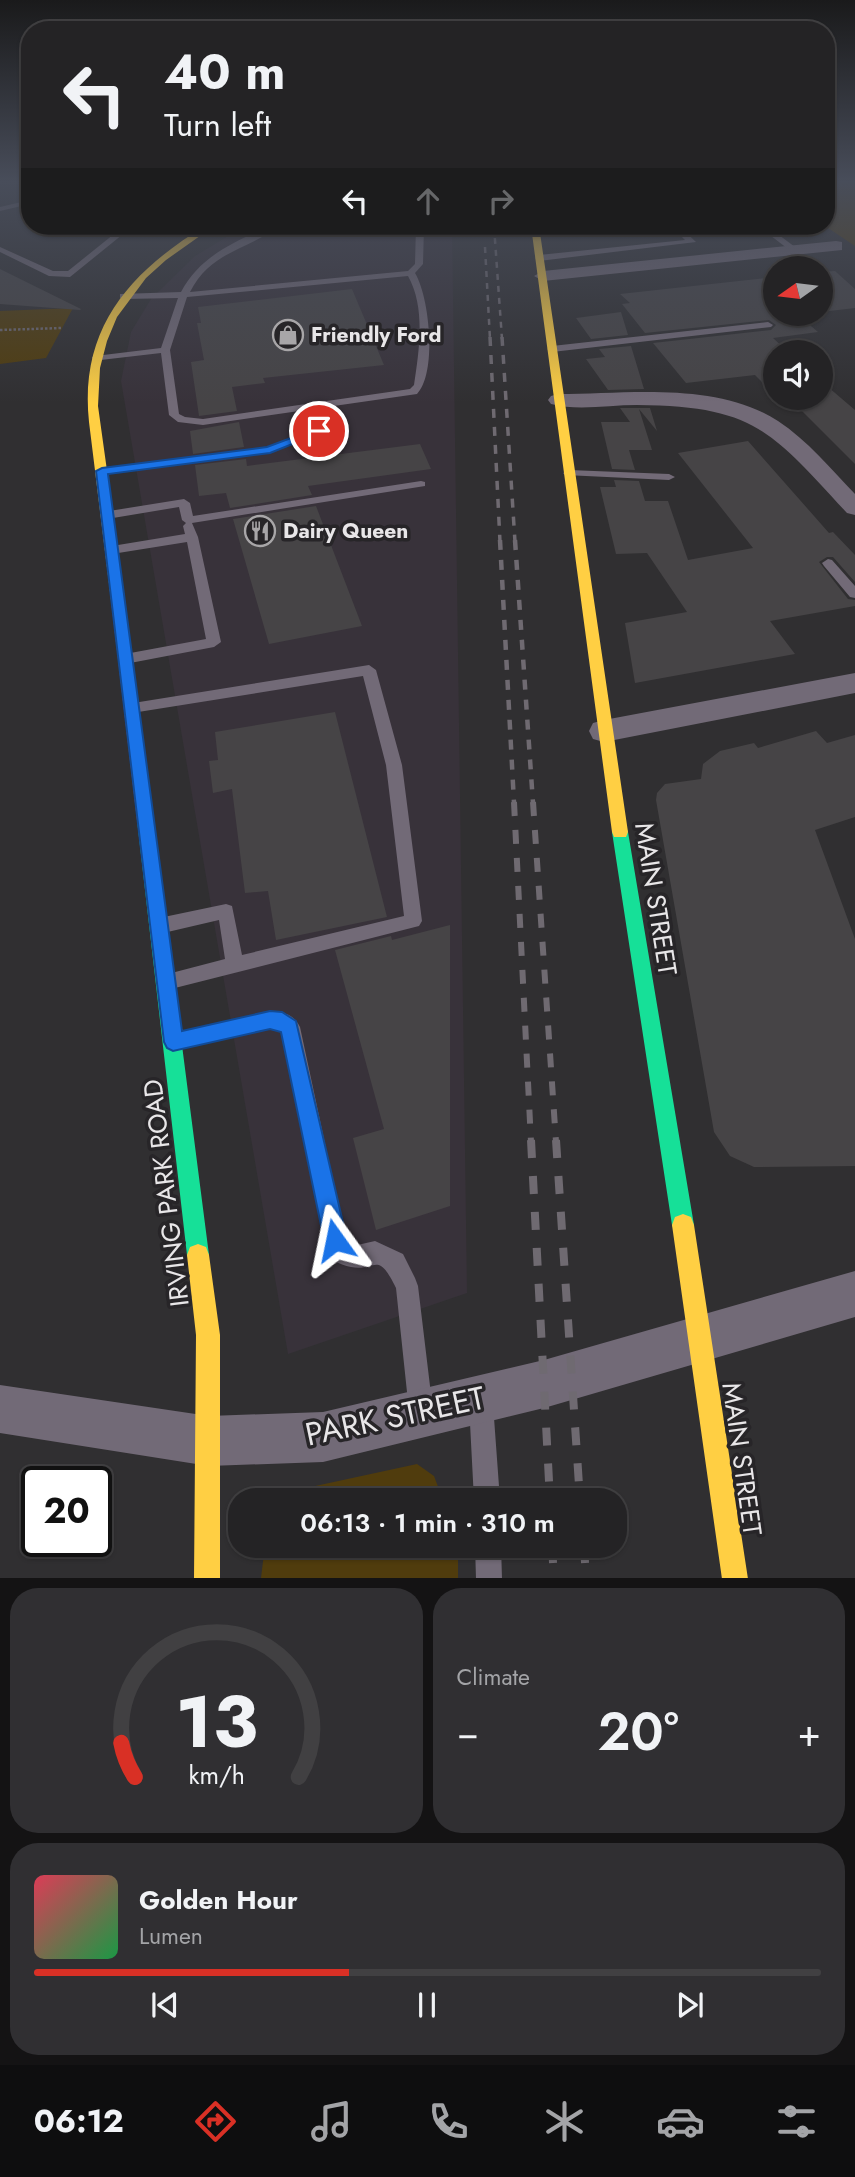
<!DOCTYPE html>
<meta charset="utf-8">
<style>
:root{--surface:#242325;--page:#302f32;--text:#f1f3f6;--muted:#a3a4a7;--line:#414042;--accent:#d93025}
body{margin:0;font-family:Jost,sans-serif;background:var(--page);color:var(--text);height:100vh;display:flex;flex-direction:column;font-size:26px;white-space:nowrap}
*{box-sizing:border-box;margin:0}
p{font-size:23px;color:var(--muted)}
.icon{flex:none;width:38px;height:38px;fill:none;stroke:currentColor;stroke-width:2;stroke-linecap:round;stroke-linejoin:round}
.map{position:relative;height:1578px;overflow:hidden}
.details{display:flex;flex-direction:column;gap:10px;padding:10px;background:#141314;flex:1}
.details>*{flex:none}
.top-card{position:absolute;left:21px;top:21px;width:814px;height:214px;border-radius:28px;box-shadow:0 2px 5px #0004,0 0 0 2px var(--line);background:#242325;color:var(--text);overflow:hidden}
.needle{width:46px;rotate:256deg}
.fabs{position:absolute;left:763px;top:256px;display:grid;gap:14px}
.fabs a{display:grid;place-items:center;width:70px;height:70px;border-radius:50%;background:var(--surface);box-shadow:0 2px 5px #0004,0 0 0 2px var(--line);font-size:35px}
.speed{position:absolute;left:21px;top:1466px;display:flex;gap:14px;font-size:35px;font-weight:700;text-align:center}
.speed>*{display:grid;place-content:center;width:91px;height:91px;border-radius:50%;background:var(--surface);box-shadow:0 2px 5px #0004,0 0 0 2px var(--line);line-height:1}
.speed .limit{border:4px solid #111;border-radius:10px;background:#fff;color:#111}
.pin{position:absolute;display:grid;place-items:center;width:60px;height:60px;color:#fff;margin:-30px;border:4px solid #fff;border-radius:50%;box-shadow:0 2px 7px #0007}
.me{position:absolute;width:77px;margin:-38px;rotate:348deg;stroke-linejoin:round;filter:drop-shadow(0 0 5px #0008)}
.turn{display:flex;align-items:center;gap:24px;height:147px;padding:0 28px;font-size:32px}
.turn .icon{width:91px;height:91px;stroke-width:2.5}
.turn b{display:block;font-size:49px;line-height:60px}
.lanes{display:flex;align-items:center;height:66px;padding:0 28px;background:#0003;justify-content:center;gap:35px;direction:ltr}
.lanes .off{opacity:.35}
.big{font-size:52px;font-weight:600;line-height:1.1}
.details .tile{flex:1;display:flex;flex-direction:column;justify-content:center;gap:10px;min-width:0;padding:0 24px;border-radius:28px;background:var(--page)}
.details .dial{align-items:center;gap:0}
.dial svg{height:182px;overflow:visible;fill:none;stroke:var(--line);stroke-width:7;stroke-linecap:round;text-anchor:middle}
.dial text{fill:var(--text);stroke:none}
.song{display:flex;align-items:center;gap:21px}
.cover{width:84px;height:84px;border-radius:10px;background:linear-gradient(135deg,hsl(350 70% 55%),hsl(140 70% 35%))}
.played{height:7px;border-radius:4px;background:linear-gradient(90deg,var(--accent) 40%,var(--line) 40%)}
.keys{display:flex;justify-content:space-around;direction:ltr}
.heat{display:flex;justify-content:space-between;align-items:center;font-size:38px;direction:ltr}
.details .tiles{flex:1;display:grid;gap:10px;grid-template-columns:1fr 1fr}
.tile:last-child{grid-column:span 2}
.trip{position:absolute;left:228px;top:1488px;width:399px;height:70px;border-radius:28px;background:var(--surface);box-shadow:0 2px 5px #0004,0 0 0 2px var(--line);font-weight:600;line-height:70px;text-align:center}
.menu{display:flex;height:112px;justify-content:space-around;align-items:center;background:#0e0e0f;color:var(--muted)}
.menu .icon{width:49px;height:49px}
.menu .on{color:var(--accent)}
.menu b{font-size:32px;color:var(--text)}
.map>svg:first-child{display:block}
.built{fill:#38323a}
.green{fill:#503c0d}
.building{fill:#464446}
.lines{fill:none;stroke-linecap:round;stroke-linejoin:round}
.path{stroke:#6d6871;stroke-width:2.5;stroke-dasharray:2.5 2;stroke-linecap:butt}
.lane{fill:#726a77;fill-rule:evenodd}
.street{fill:#726a77;fill-rule:evenodd}
.fast{fill:#16e098;fill-rule:evenodd}
.slow{fill:#ffcf43;fill-rule:evenodd}
.jam{fill:#f24e42;fill-rule:evenodd}
.rail-far4{stroke:#6f6a71;stroke-width:2.5;stroke-dasharray:6 6;stroke-linecap:butt}
.rail-far3{stroke:#6f6a71;stroke-width:3.5;stroke-dasharray:9 9;stroke-linecap:butt}
.rail-far2{stroke:#6f6a71;stroke-width:4.5;stroke-dasharray:10 10;stroke-linecap:butt}
.rail-far1{stroke:#6f6a71;stroke-width:6;stroke-dasharray:14 14;stroke-linecap:butt}
.rail{stroke:#6f6a71;stroke-width:8;stroke-dasharray:18 18;stroke-linecap:butt}
.route{fill:#1a73e8;stroke:#114b97;stroke-width:2}
.labels{text-anchor:middle;dominant-baseline:central;stroke-width:7;stroke-linejoin:round;paint-order:stroke}
.far-poi-label{font-size:21px;font-weight:bold;fill:#e8e6e8;stroke:#272528;text-anchor:start}
.street-label{font-size:26px;fill:#e8e6e8;stroke:#272528}
.near-street-label{font-size:32px;fill:#e8e6e8;stroke:#272528}
</style>
<div class="map">
<svg width="855" height="1579" viewBox="0 0 855 1579">
<rect width="100%" height="100%" fill="#302f31"/>
<path class="built" d="M245 226H452L467 1293 288 1354 121 381 131 332 151 299 195 256Z"/>
<path class="green" d="M826 182H855V246L825 226Z
M73 308 46 358 0 364V311Z
M417 1464 434 1476 443 1500H282L306 1488Z
M265 1545H458V1578H261Z"/>
<path class="building" d="M0 269 81 309 80 310 0 304Z
M835 271 855 289V308L821 312V272Z
M775 277V313H813L798 315 818 332 773 338 788 352H775V386L768 388 755 375 686 383 653 343 771 330 776 325 769 320 645 333 622 304 630 303 620 294Z
M352 289 384 365 263 378 265 383 232 387 237 411 199 416 191 362 204 360 197 323H201L198 307Z
M621 312 628 335 591 339 576 318Z
M631 346 644 389 608 390 586 359 605 357 599 349Z
M821 381 855 410V464L788 397H821Z
M620 408H650L657 431 639 409 652 450H629L635 470 612 469 601 422H630Z
M239 422 244 447 193 454 190 431Z
M748 441 829 533 833 532 855 555V582L833 557H827L819 562 848 599 855 600V606L770 621 795 654 635 683 625 623 687 612 647 553 616 554 600 487H616L614 480 639 481 645 501H668L688 560 753 548 678 453Z
M420 444 431 469 308 486 312 495 230 508 226 493 199 496 195 465 246 459 247 466Z
M316 506 362 626 269 644 233 519Z
M335 712 387 917 276 940 268 891 245 893 232 789 213 793 209 761 218 760 215 732Z
M816 731 827 743 855 735V817L815 830 855 939V1166L754 1167 730 1156 714 1132 656 800 657 793 665 784 701 779 703 764 720 751 754 743 758 748Z
M450 925V1206L376 1230 353 1138 384 1129 335 950 391 936 392 940Z"/>
<g class="lines">
<path class="path" d="M0 330 62 328"/>
<path class="lane" d="M30 200V204L0 211V207Z
M124 226H133L70 277 49 276 0 252V247L53 271H68Z
M270 226H280C247 250 211 251 190 292L408 271 415 264 416 226H424L423 264 415 273C430 298 437 373 417 394L203 425 178 422 169 415 161 353 92 361V357L95 356 161 348 178 298 123 299 120 298V294L181 292C200 256 234 242 270 226ZM408 276C426 308 419 351 414 385L410 389 203 419 185 417 179 414 170 350 187 297Z
M609 226H636L536 237 532 235Z
M671 226H679L696 242 539 261 535 258 539 255 685 240Z
M758 226H767L799 250 792 252Z
M768 322 773 325 771 327 552 352 547 349 552 346Z
M319 428 324 431 323 433 269 453 102 474 96 471 102 468 267 447Z
M569 470 669 474 675 477 669 480 565 475 563 473Z
M421 481 425 482V486L192 523 198 537 221 642 214 647 125 664 118 659 125 654 206 639 187 542 112 554 106 550 112 546 185 534 183 526 186 523 182 520 179 507 107 519 101 515 103 512 184 499 190 503 193 516Z
M828 559 832 560 855 586V598L850 597 824 566 822 563Z
M369 665 376 670 402 765 422 921 419 926 167 990 160 988 158 982 160 976 225 959 219 920 159 934 153 931 150 926 153 921 159 918 226 904 232 906 242 955 404 916 386 765 363 676 132 713 125 708 127 704Z
M270 1011C283 1012 294 1014 300 1027L345 1237 353 1246 375 1241 403 1254 415 1278 418 1286 433 1411 430 1420 421 1423 412 1420 409 1411 396 1288C377 1249 376 1272 351 1267 345 1266 339 1263 334 1261L324 1240 282 1032 270 1029 174 1051 167 1048 164 1042 167 1036 174 1033Z
M481 1392 490 1395 493 1404 500 1500H474L469 1404 472 1395Z
M475 1545H501L502 1579H476Z"/>
<path class="street" d="M836 241 842 242V250L543 281 534 276 543 271Z
M558 394C628 394 716 381 778 421 807 440 831 469 855 494V515L847 513C771 431 755 406 637 405 609 405 577 411 551 404L548 400 551 396Z
M855 673V693L604 742 593 739 589 731 593 723 604 720Z
M855 1271V1317L544 1408 323 1462 209 1466 0 1433V1385L209 1416 323 1412 544 1360Z"/>
<path class="fast" d="M145 814 151 815 153 820 209 1255 206 1263 198 1266 190 1263 187 1255 137 820 139 815Z
M620 825 626 827 628 832 694 1225 691 1233 683 1236 675 1233 672 1225 612 832 614 827Z"/>
<path class="slow" d="M205 226H214L166 260 146 278 117 317 107 341 100 368 98 406 125 600 118 604 111 600 89 422C79 328 130 272 205 226Z
M531 226H539L628 832 626 837H614L612 832Z
M683 1214 691 1217 694 1225 748 1579H722L672 1225 675 1217Z
M198 1244 206 1247 209 1255 220 1335V1579H194L196 1335 187 1255 190 1247Z"/>
<path class="jam" d="M118 596 125 600 153 820 151 825H139L137 820 111 600Z"/>
<path class="rail-far4" d="M494 226 502 339
M485 247 490 339"/>
<path class="rail-far3" d="M490 337 500 542
M502 337 515 542"/>
<path class="rail-far2" d="M500 540 514 803
M515 540 533 803"/>
<path class="rail-far1" d="M514 802 531 1142
M533 802 556 1142"/>
<path class="rail" d="M531 1140 550 1500
M556 1140 580 1500
M552 1545 554 1579
M584 1545 586 1579"/>
</g>
<linearGradient id="sky" x2="0" y2="1"><stop stop-color="#1a1a1b"/><stop offset="0.45" stop-color="#484d5a"/><stop offset="1" stop-color="#484d5a" stop-opacity="0"/></linearGradient>
<rect width="855" height="403" fill="url(#sky)"/>
<path class="route" d="M315 429 325 431 270 453 108 474 182 1031 270 1011 282 1012 296 1021 347 1240 343 1248 335 1251 328 1248 324 1240 281 1032 270 1029 173 1051 167 1048 164 1042 96 471 102 468 267 447Z"/>
<defs>
<g id="shop-ring" transform="scale(1.575)"><circle r="9.5" fill="#272528" stroke="#a8a6a8" stroke-width="1.5"/><path d="M-5-2.5h2.3a2.7 3.5 0 0 1 5.4 0H5L5.5 6h-11ZM-1.5-2.5h3a1.5 2.3 0 0 0-3 0Z" fill="#a8a6a8"/></g>
<g id="restaurant-ring" transform="scale(1.575)"><circle r="9.5" fill="#272528" stroke="#a8a6a8" stroke-width="1.5"/><path d="M-5-6h1v4h1v-4h1v4h1v-4h1v5L-1.5 .5V6h-2V.5L-5-1ZM5-6V6H3V1.5H1.5Q1.5-4 5-6Z" fill="#a8a6a8"/></g>
</defs>
<g fill-rule="evenodd">
<use href="#shop-ring" x="288" y="335"/>
<use href="#restaurant-ring" x="260" y="531"/>
</g>
<g class="labels">
<g class="far-poi-label">
<text x="311" y="335">Friendly Ford</text>
<text x="283" y="531">Dairy Queen</text>
</g>
<g class="street-label">
<text transform="translate(656 899) rotate(81)">MAIN STREET</text>
<text transform="translate(166 1193) rotate(-97)">IRVING PARK ROAD</text>
<text transform="translate(742 1459) rotate(82)">MAIN STREET</text>
</g>
<g class="near-street-label">
<text transform="translate(395 1416) rotate(-12)">PARK STREET</text>
</g>
</g>
</svg>
<div class="fabs">
<a><svg class="needle" viewBox="-14 -14 28 28"><path d="M0-13l5 13h-10z" fill="#e53935"/><path d="M0 13l5-13h-10z" fill="#a3a4a7"/></svg></a>
<a><svg class="icon" aria-label="sound" viewBox="0 0 24 24"><path d="M4 9h4l5-4v14l-5-4H4zM17 9q2 3 0 6"/></svg></a>
</div>
<div class="speed"><div class="limit">20</div></div>
<div class="pin" style="left:319px;top:431px;background:#d93025"><svg class="icon" aria-label="arrive" viewBox="0 0 24 24"><path d="M6 21V4h12l-3 4 3 4H6"/></svg></div>
<svg class="me" style="left:335px;top:1240px" viewBox="-20 -20 40 40"><path d="M0-17L14 15 0 8-14 15z" fill="#1a73e8" stroke="#fff" stroke-width="4"/></svg>
<div class="trip">06:13 · 1 min · 310 m</div>
<div class="top-card">
<div class="turn"><svg class="icon" aria-label="left" viewBox="0 0 24 24"><path d="M17 20v-9H6M10 6l-5 5 5 5"/></svg><div><b>40 m</b>Turn left</div></div>
<div class="lanes"><svg class="icon" aria-label="left" viewBox="0 0 24 24"><path d="M17 20v-9H6M10 6l-5 5 5 5"/></svg><svg class="icon off" aria-label="ahead" viewBox="0 0 24 24"><path d="M12 20V5M6 11l6-6 6 6"/></svg><svg class="icon off" aria-label="right" viewBox="0 0 24 24"><path d="M7 20v-9h11M14 6l5 5-5 5"/></svg></div>
</div>
</div>
<section class="details">
<div class="tiles">
<div class="tile dial"><svg viewBox="0 0 100 80">
<path d="M14 69A42 42 0 1 1 86 69"/>
<path d="M14 69A42 42 0 0 1 8 54" stroke="#d93025"/>
<text x="50" y="56" font-size="32" font-weight="700">13</text>
<text x="50" y="72" font-size="11">km/h</text>
</svg></div>
<div class="tile"><p>Climate</p>
<div class="heat"><a>−</a><b class="big">20°</b><a>+</a></div>
</div>
<div class="tile">
<div class="song"><i class="cover"></i><div><b>Golden Hour</b><p>Lumen</p></div></div>
<div class="played"></div>
<div class="keys"><svg class="icon" aria-label="previous" viewBox="0 0 24 24"><path d="M18 5L8 12l10 7zM5 5v14"/></svg><svg class="icon" aria-label="pause" viewBox="0 0 24 24"><path d="M8 5v14M16 5v14"/></svg><svg class="icon" aria-label="next" viewBox="0 0 24 24"><path d="M6 5l10 7-10 7zM19 5v14"/></svg></div>
</div>
</div>
</section>
<nav class="menu">
<b>06:12</b>
<svg class="icon on" aria-label="directions" viewBox="0 0 24 24"><path d="M12 3l9 9-9 9-9-9zM9 14v-3h6M13 9l2 2-2 2"/></svg>
<svg class="icon" aria-label="music" viewBox="0 0 24 24"><path d="M9 18V5l10-2v13"/><circle cx="6" cy="18" r="3"/><circle cx="16" cy="16" r="3"/></svg>
<svg class="icon" aria-label="phone" viewBox="0 0 24 24"><path d="M5 4h4l2 5-3 2q2 4 5 5l2-3 5 2v4C11 20 4 13 5 4z"/></svg>
<svg class="icon" aria-label="climate" viewBox="0 0 24 24"><path d="M12 3v18M4 7l16 10M4 17L20 7"/></svg>
<svg class="icon" aria-label="car" viewBox="0 0 24 24"><path d="M5 17H2v-5l4-1 3-4h7l3 4 3 1v5h-3M9 17h6M6 11h13"/><circle cx="7" cy="17" r="2"/><circle cx="17" cy="17" r="2"/></svg>
<svg class="icon" aria-label="filters" viewBox="0 0 24 24"><path d="M4 7h16M4 17h16"/><circle cx="9" cy="7" r="2"/><circle cx="15" cy="17" r="2"/></svg>
</nav>
